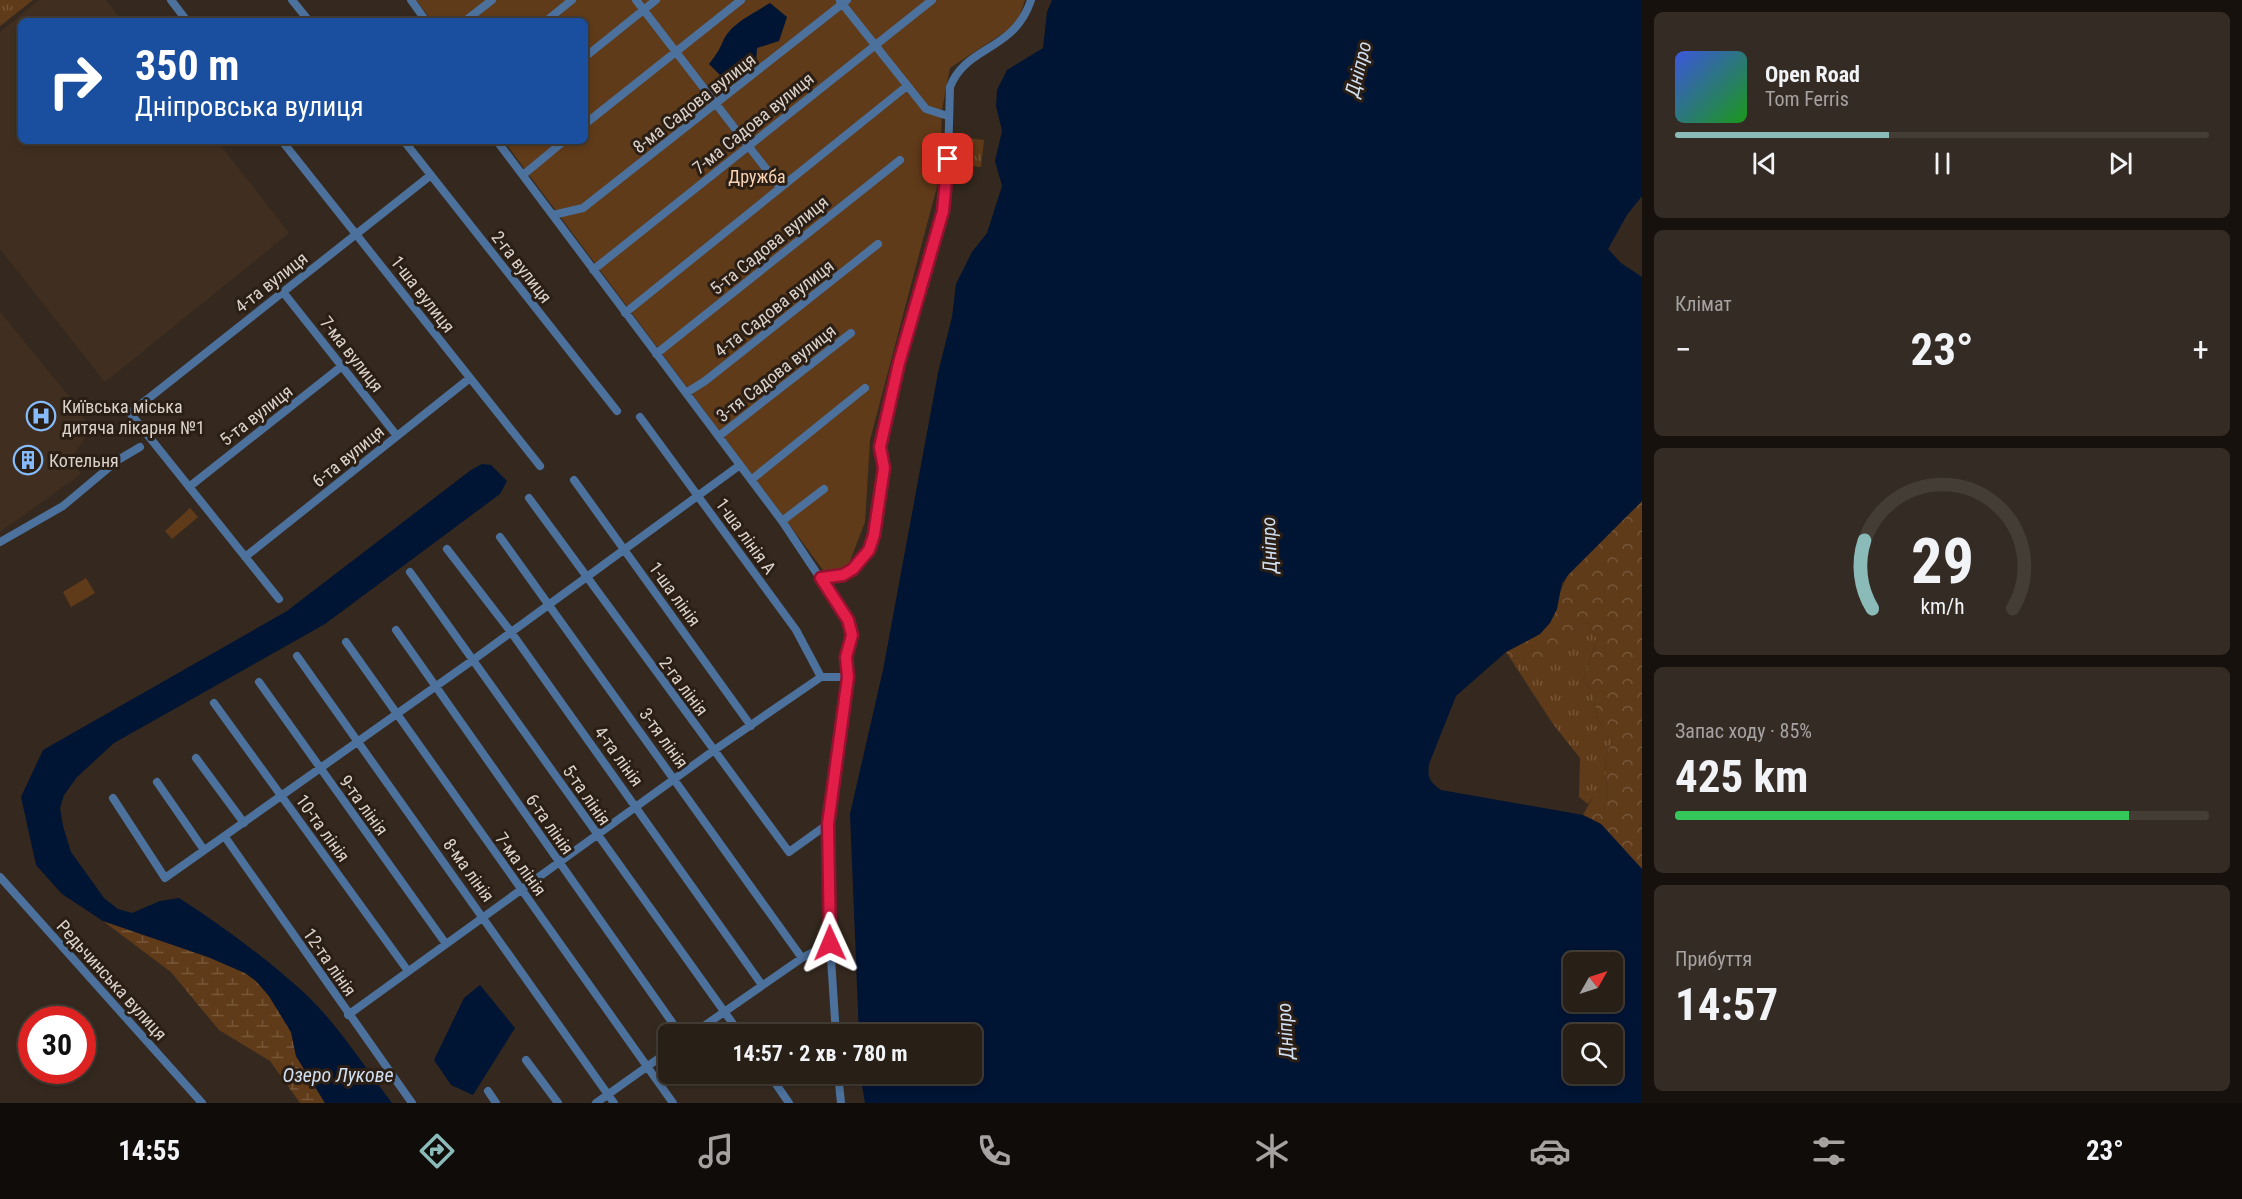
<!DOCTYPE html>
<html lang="uk">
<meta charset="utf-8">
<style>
:root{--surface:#281f17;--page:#342c24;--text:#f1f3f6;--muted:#a5a2a1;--line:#443d36;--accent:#8bbbb9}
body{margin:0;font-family:"Roboto Condensed",sans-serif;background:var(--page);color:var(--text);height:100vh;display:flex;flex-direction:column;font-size:22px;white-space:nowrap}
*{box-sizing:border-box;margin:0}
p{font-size:20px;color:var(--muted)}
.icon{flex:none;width:33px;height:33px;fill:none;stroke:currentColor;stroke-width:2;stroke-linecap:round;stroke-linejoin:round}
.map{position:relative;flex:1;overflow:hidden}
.side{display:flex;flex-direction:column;gap:12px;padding:12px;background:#16110d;width:600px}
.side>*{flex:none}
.hud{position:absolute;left:18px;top:18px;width:570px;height:126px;border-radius:9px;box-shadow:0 3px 9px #0003,0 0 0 2px var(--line);background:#1a4fa0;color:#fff;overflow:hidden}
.needle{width:39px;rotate:51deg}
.buttons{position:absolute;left:1563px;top:952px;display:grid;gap:12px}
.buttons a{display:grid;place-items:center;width:60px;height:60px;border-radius:9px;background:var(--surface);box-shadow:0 3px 9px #0003,0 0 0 2px var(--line);font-size:30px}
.speed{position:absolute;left:18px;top:1006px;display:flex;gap:12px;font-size:30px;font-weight:700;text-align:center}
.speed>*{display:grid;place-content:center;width:78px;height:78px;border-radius:50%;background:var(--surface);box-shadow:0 3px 9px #0003,0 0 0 2px var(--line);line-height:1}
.speed .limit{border:9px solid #d22;background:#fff;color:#111}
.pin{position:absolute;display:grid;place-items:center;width:51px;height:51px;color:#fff;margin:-26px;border-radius:12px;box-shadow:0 3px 9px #0006}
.me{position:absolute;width:66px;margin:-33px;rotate:359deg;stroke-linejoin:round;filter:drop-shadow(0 0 4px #0008)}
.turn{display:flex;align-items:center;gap:21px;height:126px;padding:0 18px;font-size:27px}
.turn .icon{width:78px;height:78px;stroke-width:2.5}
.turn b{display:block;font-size:42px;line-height:51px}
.big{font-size:45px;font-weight:700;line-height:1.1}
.side .card{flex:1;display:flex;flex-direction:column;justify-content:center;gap:9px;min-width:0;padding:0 21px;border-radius:9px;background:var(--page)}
.side .dial{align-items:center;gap:0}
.dial svg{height:156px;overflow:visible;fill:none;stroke:var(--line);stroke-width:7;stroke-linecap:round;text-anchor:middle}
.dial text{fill:var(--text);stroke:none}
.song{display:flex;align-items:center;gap:18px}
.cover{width:72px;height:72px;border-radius:9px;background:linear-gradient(135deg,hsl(230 70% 55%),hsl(120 70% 35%))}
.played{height:6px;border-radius:3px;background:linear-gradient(90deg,var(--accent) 40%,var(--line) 40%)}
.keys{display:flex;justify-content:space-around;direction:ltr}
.heat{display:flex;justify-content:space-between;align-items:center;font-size:33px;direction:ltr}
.charge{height:9px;border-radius:4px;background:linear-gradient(90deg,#34c759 85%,var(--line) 0)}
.trip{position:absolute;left:658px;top:1024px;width:324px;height:60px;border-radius:9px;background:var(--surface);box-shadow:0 3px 9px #0003,0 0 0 2px var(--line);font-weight:700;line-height:60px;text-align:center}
.dock{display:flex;height:96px;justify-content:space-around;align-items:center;background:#100c09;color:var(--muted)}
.dock .icon{width:42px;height:42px}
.dock .on{color:var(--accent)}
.dock b{font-size:27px;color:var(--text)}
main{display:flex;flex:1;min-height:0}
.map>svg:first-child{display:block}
.built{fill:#402f20}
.grass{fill:url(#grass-tufts)}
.forest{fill:url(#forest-crowns)}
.wetland{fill:url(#wetland-marsh)}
.garden{fill:#603b19}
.water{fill:#001434;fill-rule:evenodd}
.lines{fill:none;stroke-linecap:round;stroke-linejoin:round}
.minor{stroke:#4c719c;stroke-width:8}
.route-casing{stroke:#92132f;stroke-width:15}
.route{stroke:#e11d48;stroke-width:10}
.labels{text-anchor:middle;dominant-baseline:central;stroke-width:6;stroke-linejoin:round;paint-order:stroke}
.street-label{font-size:18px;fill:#dad2cb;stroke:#2b1f15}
.park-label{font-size:18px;fill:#f8d2b3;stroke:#2b1f15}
.poi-label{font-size:18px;fill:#dad2cb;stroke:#2b1f15;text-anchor:start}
.water-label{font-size:20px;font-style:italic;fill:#d0dff1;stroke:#2b1f15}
</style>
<main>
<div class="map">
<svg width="1642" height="1103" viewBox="0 0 1642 1103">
<defs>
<pattern id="grass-tufts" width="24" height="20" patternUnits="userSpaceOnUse" patternTransform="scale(1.5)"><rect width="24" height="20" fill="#603b19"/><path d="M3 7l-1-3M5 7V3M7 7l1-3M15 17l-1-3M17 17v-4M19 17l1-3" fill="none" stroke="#765639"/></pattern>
<pattern id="forest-crowns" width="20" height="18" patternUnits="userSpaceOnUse" patternTransform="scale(1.5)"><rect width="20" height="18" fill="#603b19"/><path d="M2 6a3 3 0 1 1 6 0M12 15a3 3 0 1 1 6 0" fill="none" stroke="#765639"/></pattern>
<pattern id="wetland-marsh" width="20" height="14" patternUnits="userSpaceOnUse" patternTransform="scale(1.5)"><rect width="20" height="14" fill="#603b19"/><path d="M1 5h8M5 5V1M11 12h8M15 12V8" fill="none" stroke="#765639"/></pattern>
</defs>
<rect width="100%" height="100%" fill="#35291f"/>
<path class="built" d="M39 0H106L122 21H21V141H217L289 233 105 382 0 249V32Z
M0 312 67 394 91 428 71 459 81 474 0 532Z"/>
<path class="grass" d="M0 0H33L0 26Z
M951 136 984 140 981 167 950 164Z
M1587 621 1597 639 1583 681 1593 691 1598 720 1613 739 1605 758 1607 801 1593 797 1588 804 1579 797 1580 758 1553 724 1510 658 1523 659 1526 674Z"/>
<path class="forest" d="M1642 501V869L1601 824 1583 815 1593 797 1607 800 1605 758 1613 739 1598 720 1593 691 1583 681 1597 639 1587 621 1526 675 1523 659 1510 658 1506 652 1540 634 1568 575Z"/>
<path class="wetland" d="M103 921 208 957 245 973 256 981 269 996 291 1032 296 1056 325 1103H300L270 1061 219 1030 171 972Z"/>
<path class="garden" d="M416 0H1025L1017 24 950 68 942 110 940 175 870 440 865 522 848 566 826 574 504 141H585V21H432Z
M190 508 198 517 172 539 165 531Z
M86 578 95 593 71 607 63 592Z"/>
<path class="water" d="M1052 0H1642V196L1627 215 1608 249 1621 263 1642 277V501L1568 575 1562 583 1557 609 1550 623 1540 634 1506 652 1456 696 1429 764C1427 778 1430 782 1441 790L1583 815 1601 824 1642 869V1103H865L860 1074H972V1035H859L850 814 883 670 938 373 952 317 956 284 972 252 987 233 1002 186 995 161 1002 131 996 106 997 90 1007 70 1043 48 1047 12ZM1574 963H1612V1002H1574ZM1574 1035H1612V1074H1574Z
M770 3 787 17 779 41 757 48 756 64 748 72 738 66 720 75 709 64C716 55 720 49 724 39 732 23 756 12 770 3Z
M482 464 491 465 507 481 500 494 325 624 114 743 77 777 64 795 60 808 63 826 71 852 104 898 118 909 132 913 160 901 179 898C221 925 263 956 300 989 336 1021 363 1065 392 1103H325L296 1056 291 1032 269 996 256 981 245 973 208 957 103 921 62 894 36 865 21 797 43 750 287 611 471 470Z
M480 985 515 1028 473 1095 451 1085 434 1060 464 998Z"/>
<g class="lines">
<path class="minor" d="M171 0 187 21
M292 0 309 21
M411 0 426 21
M636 0 780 187
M840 1 926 109 948 116
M465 21 492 0
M546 21 572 0
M585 57 656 0
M585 124 741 0
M282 141 540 466
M404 141 617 411
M497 141 782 521 848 620C853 640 846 657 847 677L828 824 830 943 836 1035
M523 175 564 141
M553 215 583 208 847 0
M593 270 932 0
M283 292 397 436
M625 313 907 86
M656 354 900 160
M686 393 705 381 878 244
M640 417 796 630 821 677
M719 436 851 333
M574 480 751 726
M751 480 865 388
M189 487 342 366
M529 498 789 852 828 824
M782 521 824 489
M500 537 802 958
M0 542 63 506 118 460 140 447
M447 549 511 632 762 985
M245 557 470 378
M410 572 741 1035
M821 578 843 575 853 569 869 550 874 535 884 468 880 447 899 363 943 211 948 160 950 87C966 45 1014 52 1031 0
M279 599 130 413 431 175
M396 630 681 1035
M346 642 673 1103
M297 656 614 1103
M259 682 446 944
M214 703 408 971
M196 758 244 823
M157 782 204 850
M113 798 165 878 473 660 740 465
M225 837 412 1103
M0 877 202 1103
M348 1015 713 751 821 677H847
M691 1035 802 958 830 943
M526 1060 558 1103
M769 1074 789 1103
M838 1074 841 1103
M488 1091 496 1103
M596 1103 669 1051"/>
</g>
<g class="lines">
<g class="route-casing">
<path id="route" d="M830 943 828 824 848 677 846 657 852 635 848 620 821 578 843 575 853 569 869 550 874 535 884 468 880 447 899 363 943 211 948 159"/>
</g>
<use href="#route" class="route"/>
</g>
<defs>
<g id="hospital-ring" transform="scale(1.5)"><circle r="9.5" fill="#2b1f15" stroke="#86bbfb" stroke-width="1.5"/><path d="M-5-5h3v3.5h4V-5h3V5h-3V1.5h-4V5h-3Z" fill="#86bbfb"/></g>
<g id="building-ring" transform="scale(1.5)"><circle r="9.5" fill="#2b1f15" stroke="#86bbfb" stroke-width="1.5"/><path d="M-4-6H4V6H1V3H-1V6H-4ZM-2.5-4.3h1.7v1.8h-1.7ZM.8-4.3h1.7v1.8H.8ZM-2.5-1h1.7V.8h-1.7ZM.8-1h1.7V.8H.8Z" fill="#86bbfb"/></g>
</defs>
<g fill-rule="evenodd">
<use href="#hospital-ring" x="41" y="416"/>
<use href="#building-ring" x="28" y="460"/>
</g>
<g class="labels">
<g class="street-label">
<text transform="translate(694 103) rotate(-38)">8-ма Садова вулиця</text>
<text transform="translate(753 123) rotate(-39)">7-ма Садова вулиця</text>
<text transform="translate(769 245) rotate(-39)">5-та Садова вулиця</text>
<text transform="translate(522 267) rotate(52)">2-га вулиця</text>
<text transform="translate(271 282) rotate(-38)">4-та вулиця</text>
<text transform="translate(423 294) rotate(52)">1-ша вулиця</text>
<text transform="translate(774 308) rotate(-38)">4-та Садова вулиця</text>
<text transform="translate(352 354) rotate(52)">7-ма вулиця</text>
<text transform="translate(776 373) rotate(-38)">3-тя Садова вулиця</text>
<text transform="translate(256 415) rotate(-38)">5-та вулиця</text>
<text transform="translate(348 456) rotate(-39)">6-та вулиця</text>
<text transform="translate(746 536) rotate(54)">1-ша лінія А</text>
<text transform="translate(675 594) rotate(54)">1-ша лінія</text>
<text transform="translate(684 686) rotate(53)">2-га лінія</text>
<text transform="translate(664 738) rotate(54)">3-тя лінія</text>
<text transform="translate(619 756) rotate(54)">4-та лінія</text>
<text transform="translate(587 795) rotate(55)">5-та лінія</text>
<text transform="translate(364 805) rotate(54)">9-та лінія</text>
<text transform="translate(550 824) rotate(55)">6-та лінія</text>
<text transform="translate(323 828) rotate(54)">10-та лінія</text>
<text transform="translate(521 864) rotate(54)">7-ма лінія</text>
<text transform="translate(469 870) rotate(54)">8-ма лінія</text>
<text transform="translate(330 962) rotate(55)">12-та лінія</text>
<text transform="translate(112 980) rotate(48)">Редьчинська вулиця</text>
</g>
<g class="park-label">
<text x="757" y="176">Дружба</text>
</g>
<g class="poi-label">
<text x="62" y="406">Київська міська<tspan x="62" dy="21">дитяча лікарня №1</tspan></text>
<text x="49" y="460">Котельня</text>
</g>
<g class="water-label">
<text transform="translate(1358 69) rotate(-76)">Дніпро</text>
<text transform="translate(1269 545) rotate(-92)">Дніпро</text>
<text transform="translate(1285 1031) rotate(-93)">Дніпро</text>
<text x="338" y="1075">Озеро Лукове</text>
</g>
</g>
</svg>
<div class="buttons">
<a><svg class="needle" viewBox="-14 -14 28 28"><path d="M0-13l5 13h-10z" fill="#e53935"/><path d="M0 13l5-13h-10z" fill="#a5a2a1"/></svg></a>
<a><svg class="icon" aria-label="search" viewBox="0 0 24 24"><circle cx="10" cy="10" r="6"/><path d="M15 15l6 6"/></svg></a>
</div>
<div class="speed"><div class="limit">30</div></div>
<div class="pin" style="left:948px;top:159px;background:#d93025"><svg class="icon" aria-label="arrive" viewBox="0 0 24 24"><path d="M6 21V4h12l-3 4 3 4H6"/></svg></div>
<svg class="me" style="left:830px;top:943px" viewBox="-20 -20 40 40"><path d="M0-17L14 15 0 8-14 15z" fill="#e11d48" stroke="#fff" stroke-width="4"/></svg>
<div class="trip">14:57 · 2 хв · 780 m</div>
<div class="hud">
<div class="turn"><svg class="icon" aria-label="right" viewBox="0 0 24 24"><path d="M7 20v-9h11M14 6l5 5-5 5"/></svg><div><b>350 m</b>Дніпровська вулиця</div></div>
</div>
</div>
<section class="side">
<div class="card">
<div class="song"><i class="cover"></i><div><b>Open Road</b><p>Tom Ferris</p></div></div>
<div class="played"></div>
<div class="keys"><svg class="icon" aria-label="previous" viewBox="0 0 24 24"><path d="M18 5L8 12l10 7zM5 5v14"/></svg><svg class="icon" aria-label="pause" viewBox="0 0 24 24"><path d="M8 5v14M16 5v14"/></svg><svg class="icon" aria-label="next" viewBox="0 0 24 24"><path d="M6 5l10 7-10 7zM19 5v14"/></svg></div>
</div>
<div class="card"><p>Клімат</p>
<div class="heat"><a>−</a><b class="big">23°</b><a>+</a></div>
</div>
<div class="card dial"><svg viewBox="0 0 100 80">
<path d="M14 69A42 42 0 1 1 86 69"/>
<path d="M14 69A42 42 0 0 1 10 34" stroke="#8bbbb9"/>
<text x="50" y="56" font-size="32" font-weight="700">29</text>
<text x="50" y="72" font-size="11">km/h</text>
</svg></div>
<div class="card"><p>Запас ходу · 85%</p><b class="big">425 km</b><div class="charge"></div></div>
<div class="card"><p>Прибуття</p><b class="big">14:57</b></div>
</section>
</main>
<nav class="dock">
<b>14:55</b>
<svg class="icon on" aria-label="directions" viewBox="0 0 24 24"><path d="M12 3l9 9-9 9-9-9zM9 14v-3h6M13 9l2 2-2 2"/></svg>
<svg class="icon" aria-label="music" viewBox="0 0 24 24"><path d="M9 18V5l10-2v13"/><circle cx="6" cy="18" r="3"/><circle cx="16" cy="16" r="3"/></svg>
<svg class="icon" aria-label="phone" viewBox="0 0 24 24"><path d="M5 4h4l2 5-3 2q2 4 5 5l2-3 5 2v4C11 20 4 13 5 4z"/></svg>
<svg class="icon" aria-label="climate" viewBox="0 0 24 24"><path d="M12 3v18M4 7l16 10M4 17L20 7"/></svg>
<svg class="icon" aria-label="car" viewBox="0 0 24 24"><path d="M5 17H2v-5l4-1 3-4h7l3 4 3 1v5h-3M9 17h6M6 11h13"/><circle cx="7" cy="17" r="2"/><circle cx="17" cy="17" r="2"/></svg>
<svg class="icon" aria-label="filters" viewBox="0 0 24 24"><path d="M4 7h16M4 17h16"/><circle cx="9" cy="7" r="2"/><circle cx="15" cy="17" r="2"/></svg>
<b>23°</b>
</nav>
